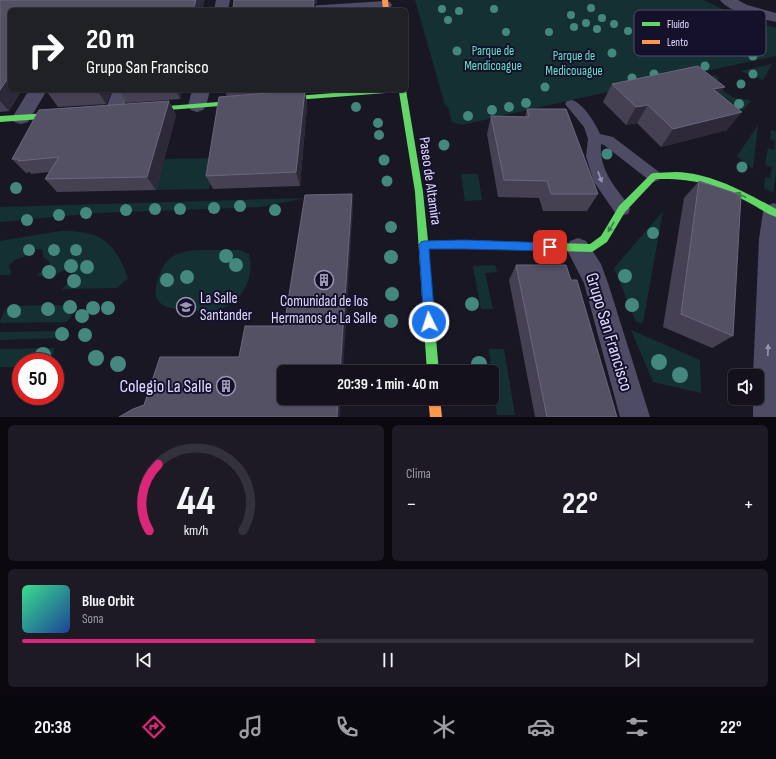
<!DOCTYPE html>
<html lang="es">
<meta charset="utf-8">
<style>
:root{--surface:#14111c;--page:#1d1a25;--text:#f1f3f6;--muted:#9d9da3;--line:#33313b;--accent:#db2777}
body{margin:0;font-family:"Sofia Sans Condensed",sans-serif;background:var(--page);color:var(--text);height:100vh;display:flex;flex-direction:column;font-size:15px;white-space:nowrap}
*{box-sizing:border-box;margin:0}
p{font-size:13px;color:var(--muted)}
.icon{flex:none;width:22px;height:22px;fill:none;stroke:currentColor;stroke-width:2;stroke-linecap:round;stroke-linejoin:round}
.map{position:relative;height:417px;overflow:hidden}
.drawer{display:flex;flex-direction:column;gap:8px;padding:8px;background:#0b090f;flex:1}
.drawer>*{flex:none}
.hud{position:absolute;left:8px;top:8px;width:400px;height:84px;border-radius:6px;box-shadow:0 1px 3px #0004,0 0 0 1px var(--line);background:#202124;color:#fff;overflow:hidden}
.fabs{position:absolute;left:728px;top:369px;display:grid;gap:8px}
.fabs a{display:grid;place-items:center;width:36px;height:36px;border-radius:6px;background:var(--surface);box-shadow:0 1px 3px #0004,0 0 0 1px var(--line);font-size:20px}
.speed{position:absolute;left:12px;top:353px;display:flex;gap:8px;font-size:20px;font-weight:700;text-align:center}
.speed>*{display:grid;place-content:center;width:52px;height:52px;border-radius:50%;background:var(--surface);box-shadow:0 1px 3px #0004,0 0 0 1px var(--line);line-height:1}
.speed .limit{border:6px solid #d22;background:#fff;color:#111}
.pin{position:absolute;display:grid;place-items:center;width:34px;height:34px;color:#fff;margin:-17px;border-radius:8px;box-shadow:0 2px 6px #0006}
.me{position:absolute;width:44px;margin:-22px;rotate:356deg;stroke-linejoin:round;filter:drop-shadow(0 0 3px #0008)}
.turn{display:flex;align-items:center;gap:14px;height:84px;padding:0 12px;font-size:18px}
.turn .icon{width:52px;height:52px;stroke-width:2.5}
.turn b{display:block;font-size:28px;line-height:34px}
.big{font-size:30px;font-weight:700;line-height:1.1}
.drawer .card{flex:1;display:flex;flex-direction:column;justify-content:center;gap:6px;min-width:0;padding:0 14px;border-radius:6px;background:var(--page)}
.drawer .dial{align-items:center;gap:0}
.dial svg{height:104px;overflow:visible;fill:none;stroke:var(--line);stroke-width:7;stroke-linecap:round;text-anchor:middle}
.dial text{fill:var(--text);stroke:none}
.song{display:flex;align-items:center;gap:12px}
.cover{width:48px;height:48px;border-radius:6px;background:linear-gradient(135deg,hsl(150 70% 55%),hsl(220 70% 35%))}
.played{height:4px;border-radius:2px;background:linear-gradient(90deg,var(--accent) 40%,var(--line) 40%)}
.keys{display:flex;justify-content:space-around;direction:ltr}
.heat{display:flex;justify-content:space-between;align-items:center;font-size:22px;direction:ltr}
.drawer .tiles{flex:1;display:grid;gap:8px;grid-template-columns:1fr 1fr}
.card:last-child{grid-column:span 2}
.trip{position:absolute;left:277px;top:365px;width:222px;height:40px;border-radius:6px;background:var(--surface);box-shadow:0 1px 3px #0004,0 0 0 1px var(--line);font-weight:700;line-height:40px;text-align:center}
.menu{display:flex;height:64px;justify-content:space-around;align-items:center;background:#08070b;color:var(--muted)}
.menu .icon{width:28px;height:28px}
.menu .on{color:var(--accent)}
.menu b{font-size:18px;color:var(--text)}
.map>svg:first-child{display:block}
.green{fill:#153033}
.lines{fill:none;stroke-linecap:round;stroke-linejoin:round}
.lane{fill:#4e4c65;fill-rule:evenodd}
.street{fill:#4e4c65;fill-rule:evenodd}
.fast{fill:#63d668;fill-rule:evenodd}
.slow{fill:#ff974d;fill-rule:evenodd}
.tree{fill:#43877f}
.wall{fill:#454153}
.shaded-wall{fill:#2d2939}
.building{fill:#555165;stroke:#6b667e}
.oneway{fill:#9793b2}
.oneway2{fill:#407d4d}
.route{fill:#1a73e8;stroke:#114b97}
.labels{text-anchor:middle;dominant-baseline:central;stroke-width:4;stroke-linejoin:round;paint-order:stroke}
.far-park-label{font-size:13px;fill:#64e2c8;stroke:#16112b}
.street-label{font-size:15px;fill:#e0daff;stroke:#16112b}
.poi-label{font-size:15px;fill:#e0daff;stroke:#16112b;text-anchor:start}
.near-street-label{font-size:18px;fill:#e0daff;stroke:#16112b}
.near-poi-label{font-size:18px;fill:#e0daff;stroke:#16112b;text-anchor:end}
.key{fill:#16112b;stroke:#534d6b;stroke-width:1}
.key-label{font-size:11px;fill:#e0daff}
</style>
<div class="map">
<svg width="776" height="417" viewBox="0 0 776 417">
<rect width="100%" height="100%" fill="#1a1725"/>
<path class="green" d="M415 0H704L734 15 776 28V56L571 100 462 125 452 122 448 107 445 105Z
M772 64 763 80 740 71Z
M715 75 719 78 716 82C720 89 731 98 739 99 744 100 746 98 751 101L743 110 699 80Z
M758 125 753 169 737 156Z
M771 130 776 131V172L773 193 764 188 765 177 770 178 772 167 765 165 768 148 774 150 775 141 770 139Z
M216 158 209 189 154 190 165 159Z
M461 174H478L482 200 465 201Z
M306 198 261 207 97 213 0 222V207Z
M663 211 643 323 636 322 614 268Z
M60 231C101 231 114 240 128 278L117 288 62 289 73 278 74 270 69 268 54 275 36 276 50 264 49 261 43 257V250C36 247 29 251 24 257 17 258 13 261 9 266L11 273 9 275H0V241Z
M195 250H240L249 254C256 279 239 308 213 311 204 312 194 311 185 310 176 309 163 309 158 300 153 293 157 281 160 274 167 255 177 253 195 250Z
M495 265 497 272 485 273 493 309H481L473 266Z
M70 305 75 307 70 318 66 322 1 323 0 321 5 310 9 306Z
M631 330 700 360 701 393 653 382Z
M63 331 64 335 60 338 0 340V332Z
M54 348V352L49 362H21V367H0V349Z
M489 349H504L515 415H497Z"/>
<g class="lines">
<path class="lane" d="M572 100C583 103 596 124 600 134L613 137 659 172 662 176 659 180 654 182 649 180 604 145 601 144C599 169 614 186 628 204L630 209 628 214 622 215 616 214 594 182 586 156 588 139 584 127 565 104 567 101Z"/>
<path class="street" d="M216 0H230L228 10H214Z
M720 0H738L747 5 776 13V22C762 19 728 12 720 0Z
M385 1 390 2 392 5 390 8 373 10H300L302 7 307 6Z
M29 90H47L28 122 21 124 14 122 12 118Z
M113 90H131L120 115 114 117 108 115 105 111Z
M192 90H210L206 106 203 110 197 112 191 110 188 106Z
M774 203 776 204V417H753V398H757V376H753L759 239 763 212 766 206Z
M578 238 586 241 601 264 608 283 650 417H620L584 283 566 248 570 241Z"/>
<path class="fast" d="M372 90H406L423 192 428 241 464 240 590 244 601 236 619 206 651 174 654 173C661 173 668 172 676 172 711 173 745 192 776 209V217C765 213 756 206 746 201 714 184 692 178 656 179L625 212 607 242 592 252 464 248 428 249 439 372H427L415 192 399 92 142 112 138 110 142 108Z
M66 112 69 113V117L0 122V116Z"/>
<path class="slow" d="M382 0H388L389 10H383Z
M428 398H440L442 417H430Z"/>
</g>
<g class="tree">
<circle cx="591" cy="8" r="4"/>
<circle cx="442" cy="9" r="4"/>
<circle cx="494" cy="9" r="4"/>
<circle cx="459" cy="11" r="4"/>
<circle cx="571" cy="15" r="4"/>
<circle cx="602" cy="18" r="4"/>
<circle cx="448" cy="20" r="4"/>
<circle cx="586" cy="23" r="4"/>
<circle cx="614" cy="24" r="4"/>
<circle cx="574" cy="27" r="4"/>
<circle cx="597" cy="29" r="4"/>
<circle cx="628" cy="31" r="4"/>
<circle cx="506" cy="32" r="4"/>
<circle cx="549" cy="32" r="4"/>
<circle cx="457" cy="51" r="4.5"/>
<circle cx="612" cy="53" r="4.5"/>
<circle cx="753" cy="56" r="4.5"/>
<circle cx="705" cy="66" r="4.5"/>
<circle cx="654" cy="74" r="4.5"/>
<circle cx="753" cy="74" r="4.5"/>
<circle cx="632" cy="78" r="4.5"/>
<circle cx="741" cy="84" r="4.5"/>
<circle cx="545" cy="87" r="4.5"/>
<circle cx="526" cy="103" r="5"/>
<circle cx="739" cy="104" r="5"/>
<circle cx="356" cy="107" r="5"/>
<circle cx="509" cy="107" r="5"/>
<circle cx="492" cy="110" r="5"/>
<circle cx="468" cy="116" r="5"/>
<circle cx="378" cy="123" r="5"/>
<circle cx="379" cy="135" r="5"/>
<circle cx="444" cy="145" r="5.5"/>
<circle cx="607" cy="154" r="5.5"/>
<circle cx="384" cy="160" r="5.5"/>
<circle cx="742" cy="167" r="5.5"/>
<circle cx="387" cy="181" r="5.5"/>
<circle cx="16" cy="188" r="6"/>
<circle cx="240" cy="206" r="6"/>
<circle cx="214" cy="208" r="6"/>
<circle cx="155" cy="209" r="6"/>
<circle cx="180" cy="209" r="6"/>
<circle cx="126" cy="210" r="6"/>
<circle cx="275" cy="210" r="6"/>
<circle cx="86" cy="213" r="6"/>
<circle cx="59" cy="215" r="6"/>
<circle cx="27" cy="220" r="6"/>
<circle cx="391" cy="227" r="6"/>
<circle cx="653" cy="233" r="6"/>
<circle cx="29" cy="250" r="6"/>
<circle cx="54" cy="250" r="6"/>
<circle cx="76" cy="250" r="6"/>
<circle cx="226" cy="256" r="7"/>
<circle cx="391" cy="257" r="7"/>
<circle cx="236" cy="265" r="7"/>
<circle cx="71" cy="266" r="7"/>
<circle cx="87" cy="267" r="7"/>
<circle cx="49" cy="272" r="7"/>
<circle cx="625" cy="276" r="7"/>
<circle cx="187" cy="277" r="7"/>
<circle cx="167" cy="280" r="7"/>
<circle cx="74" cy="281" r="7"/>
<circle cx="392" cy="294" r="7"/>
<circle cx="472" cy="304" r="7"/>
<circle cx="632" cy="305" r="7"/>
<circle cx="70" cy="307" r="7"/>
<circle cx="93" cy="308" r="7"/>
<circle cx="108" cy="308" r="7"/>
<circle cx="48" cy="309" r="7"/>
<circle cx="14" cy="311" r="7"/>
<circle cx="82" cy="316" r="7"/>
<circle cx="391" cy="321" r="7"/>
<circle cx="62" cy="334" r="7"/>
<circle cx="85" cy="335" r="7"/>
<circle cx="43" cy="355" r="8"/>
<circle cx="96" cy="358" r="8"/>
<circle cx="659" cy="362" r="8"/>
<circle cx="118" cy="364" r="8"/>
<circle cx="479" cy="364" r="8"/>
<circle cx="680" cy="375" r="8"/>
</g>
<path class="wall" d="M0 0 10 10V90H22L9 111 0 112Z
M612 84 719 94 727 130 661 147 637 123 626 125 603 102Z
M48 90H112L106 104 58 107 47 92Z
M119 90H182L180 99 127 103Z
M224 90H268L267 93 227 96Z
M288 90H308H305L307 105 300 186 213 189 206 176 288 91Z
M169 101 176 115 156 190 57 192 45 179 49 172 31 174 30 172 26 173 12 159Z
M527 109 598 194 587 211H543L539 198 498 197 487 134 491 116 525 117Z
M699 181 733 336 712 348 663 327 684 198Z
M516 265 571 280 617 417H535L509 280Z"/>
<path class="shaded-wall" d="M196 0H205L202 10H193Z
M297 0H317V4H315L316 10H313Z
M10 75V90H22L9 111 0 101V90Z
M725 87 711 105 713 89Z
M97 90H112L106 104Z
M176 90H182L180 99Z
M305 90 307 105 300 186 296 172Z
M169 101 176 115 156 190 147 177Z
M648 105 637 123 626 125 636 107Z
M742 112 727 130 661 147 673 129Z
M352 194 353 209 343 372H340Z
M338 398H341L340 417H337Z"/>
<path class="building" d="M0 0H196L193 10H10V75L0 90Z
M234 0H314L313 10H233Z
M698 66 725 87 713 89 742 112 673 129 648 105 636 107 612 84Z
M48 90H83L47 92Z
M305 90 296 172 206 176 219 97Z
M169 101 147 177 45 179 59 157 18 161 19 159H12L39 110Z
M527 109H566L598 194H551L547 181 504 180 491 116 529 117Z
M699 181 741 195 733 336 681 314Z
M352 194 340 372H284V398H338L337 417H119L133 409 144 405 160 357H239L245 326H284L305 195Z
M516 265H566L571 280H577L617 417H547Z"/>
<defs><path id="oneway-solid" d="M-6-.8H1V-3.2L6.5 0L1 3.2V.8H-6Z"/></defs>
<g class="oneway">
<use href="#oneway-solid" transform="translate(600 177) rotate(70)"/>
<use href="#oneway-solid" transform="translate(768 350) rotate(-88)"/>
</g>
<g class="oneway2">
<use href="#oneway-solid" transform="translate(741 195) rotate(-154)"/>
<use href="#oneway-solid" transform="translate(611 227) rotate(121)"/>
</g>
<path class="route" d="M464 240 550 243 553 244 554 247 553 250 550 251 464 249H429L435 322 433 326 429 328 425 326 424 322 419 245 421 242 424 241Z"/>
<defs>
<g id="building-ring" transform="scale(1)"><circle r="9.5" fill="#16112b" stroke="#9b96b3" stroke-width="1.5"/><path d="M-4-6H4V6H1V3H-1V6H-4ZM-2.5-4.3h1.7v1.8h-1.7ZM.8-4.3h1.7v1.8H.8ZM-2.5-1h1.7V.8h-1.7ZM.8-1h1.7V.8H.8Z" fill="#9b96b3"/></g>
<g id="school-ring" transform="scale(1)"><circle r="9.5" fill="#16112b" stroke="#9b96b3" stroke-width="1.5"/><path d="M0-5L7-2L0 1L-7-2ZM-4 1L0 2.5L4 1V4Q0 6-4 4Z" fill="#9b96b3"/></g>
</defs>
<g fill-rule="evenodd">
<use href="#building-ring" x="324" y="280"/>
<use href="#school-ring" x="186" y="307"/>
<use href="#building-ring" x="226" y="386"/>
</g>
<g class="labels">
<g class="far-park-label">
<text x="493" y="51">Parque de<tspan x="493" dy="15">Mendicoague</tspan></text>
<text x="574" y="56">Parque de<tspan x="574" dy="15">Medicouague</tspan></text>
</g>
<g class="street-label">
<text transform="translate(430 181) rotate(82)">Paseo de Altamira</text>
</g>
<g class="poi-label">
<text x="200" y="298">La Salle<tspan x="200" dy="17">Santander</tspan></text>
<text x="324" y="301" text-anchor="middle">Comunidad de los<tspan x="324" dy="17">Hermanos de La Salle</tspan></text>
</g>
<g class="near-street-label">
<text transform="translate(609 332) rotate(73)">Grupo San Francisco</text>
</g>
<g class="near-poi-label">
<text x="212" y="386">Colegio La Salle</text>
</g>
</g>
<rect x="634" y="10" width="132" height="46" rx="6" class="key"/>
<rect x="642" y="22" width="18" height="4" fill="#63d668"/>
<rect x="642" y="40" width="18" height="4" fill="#ff974d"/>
<g class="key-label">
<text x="667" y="28">Fluido</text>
<text x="667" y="46">Lento</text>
</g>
</svg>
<div class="fabs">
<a><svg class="icon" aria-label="sound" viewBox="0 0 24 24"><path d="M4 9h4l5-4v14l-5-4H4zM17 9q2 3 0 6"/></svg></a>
</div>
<div class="speed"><div class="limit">50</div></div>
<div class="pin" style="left:550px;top:247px;background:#d93025"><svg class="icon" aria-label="arrive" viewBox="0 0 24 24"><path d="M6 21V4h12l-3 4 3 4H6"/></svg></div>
<svg class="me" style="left:429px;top:322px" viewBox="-20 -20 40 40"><circle r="17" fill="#1a73e8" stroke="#fff" stroke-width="3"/><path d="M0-11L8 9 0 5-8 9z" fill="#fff"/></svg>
<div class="trip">20:39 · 1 min · 40 m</div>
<div class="hud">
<div class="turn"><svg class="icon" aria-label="right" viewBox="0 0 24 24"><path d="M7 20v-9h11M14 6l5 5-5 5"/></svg><div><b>20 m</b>Grupo San Francisco</div></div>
</div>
</div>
<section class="drawer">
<div class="tiles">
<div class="card dial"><svg viewBox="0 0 100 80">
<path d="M14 69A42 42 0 1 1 86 69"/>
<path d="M14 69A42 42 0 0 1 21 18" stroke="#db2777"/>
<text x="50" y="56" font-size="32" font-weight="700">44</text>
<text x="50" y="72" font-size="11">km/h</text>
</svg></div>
<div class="card"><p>Clima</p>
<div class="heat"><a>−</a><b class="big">22°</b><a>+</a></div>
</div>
<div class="card">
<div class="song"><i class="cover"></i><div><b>Blue Orbit</b><p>Sona</p></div></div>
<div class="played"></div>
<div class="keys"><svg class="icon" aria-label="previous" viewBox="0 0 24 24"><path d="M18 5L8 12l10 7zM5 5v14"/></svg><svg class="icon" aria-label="pause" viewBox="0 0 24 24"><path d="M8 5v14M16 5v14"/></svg><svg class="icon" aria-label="next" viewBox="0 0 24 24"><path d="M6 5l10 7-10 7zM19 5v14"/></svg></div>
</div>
</div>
</section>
<nav class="menu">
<b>20:38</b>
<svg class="icon on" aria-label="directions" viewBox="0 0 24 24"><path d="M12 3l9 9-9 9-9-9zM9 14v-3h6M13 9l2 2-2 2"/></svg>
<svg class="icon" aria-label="music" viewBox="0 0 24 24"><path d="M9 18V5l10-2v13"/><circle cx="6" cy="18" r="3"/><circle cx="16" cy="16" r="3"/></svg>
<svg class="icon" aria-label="phone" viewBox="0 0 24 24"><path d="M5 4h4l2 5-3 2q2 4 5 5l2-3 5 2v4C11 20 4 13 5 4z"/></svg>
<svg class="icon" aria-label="climate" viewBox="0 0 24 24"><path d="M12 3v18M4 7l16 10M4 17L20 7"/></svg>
<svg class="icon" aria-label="car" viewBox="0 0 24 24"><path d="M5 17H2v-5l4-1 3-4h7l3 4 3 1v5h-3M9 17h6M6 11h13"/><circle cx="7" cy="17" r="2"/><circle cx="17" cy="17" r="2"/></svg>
<svg class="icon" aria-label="filters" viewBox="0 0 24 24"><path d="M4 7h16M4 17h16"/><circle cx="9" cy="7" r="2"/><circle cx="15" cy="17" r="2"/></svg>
<b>22°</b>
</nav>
